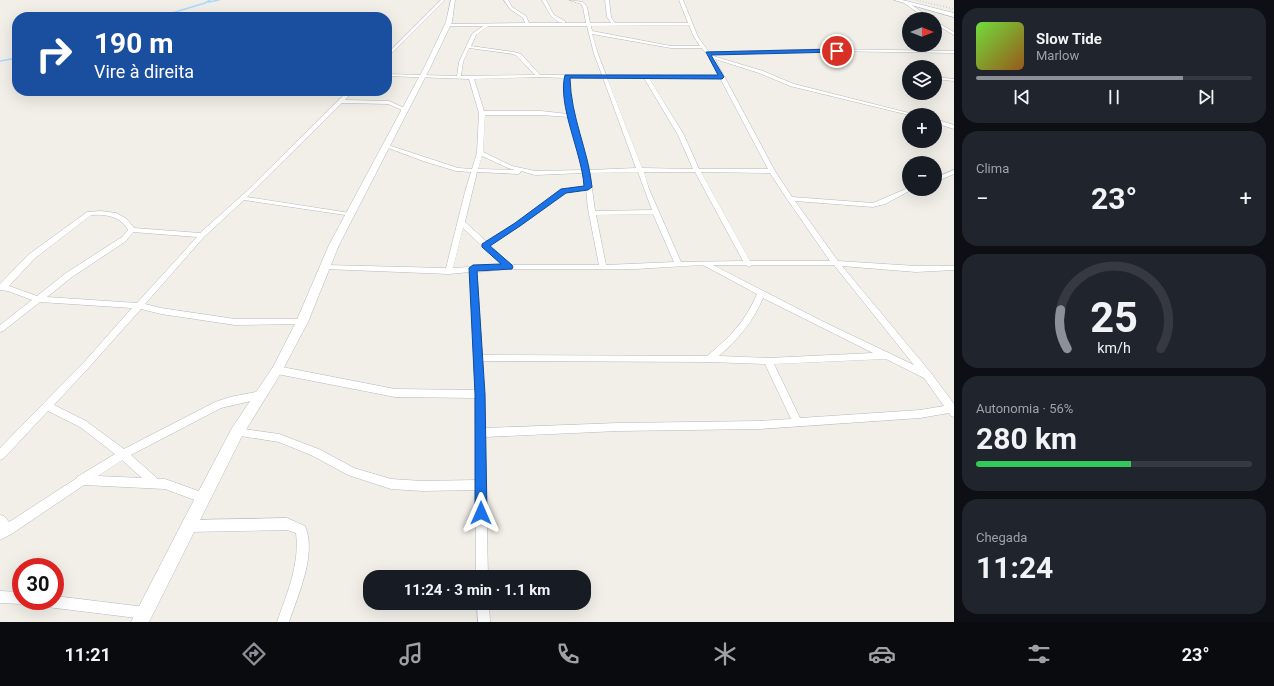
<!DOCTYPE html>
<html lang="pt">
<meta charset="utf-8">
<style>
:root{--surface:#171b24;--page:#20242c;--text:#f1f3f6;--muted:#9ea1a6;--line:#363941;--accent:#8c9099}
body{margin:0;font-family:Roboto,sans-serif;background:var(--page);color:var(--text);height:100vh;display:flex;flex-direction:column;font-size:15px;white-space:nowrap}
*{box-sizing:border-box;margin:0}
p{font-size:13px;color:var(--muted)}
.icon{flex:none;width:22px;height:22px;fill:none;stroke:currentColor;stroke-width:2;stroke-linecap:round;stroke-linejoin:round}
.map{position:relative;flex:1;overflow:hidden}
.details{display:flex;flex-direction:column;gap:8px;padding:8px;background:#0d0f14;width:320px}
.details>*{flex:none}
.banner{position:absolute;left:12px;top:12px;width:380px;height:84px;border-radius:16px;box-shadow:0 4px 16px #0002;background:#1a4fa0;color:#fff;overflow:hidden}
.needle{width:26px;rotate:90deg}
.controls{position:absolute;left:902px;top:12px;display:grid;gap:8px}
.controls a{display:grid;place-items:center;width:40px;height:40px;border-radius:50%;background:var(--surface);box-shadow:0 4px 16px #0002;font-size:20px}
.speed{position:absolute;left:12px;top:558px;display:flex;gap:8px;font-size:20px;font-weight:700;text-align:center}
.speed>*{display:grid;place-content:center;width:52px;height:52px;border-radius:50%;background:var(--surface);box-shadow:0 4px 16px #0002;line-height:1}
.speed .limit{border:6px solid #d22;background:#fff;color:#111}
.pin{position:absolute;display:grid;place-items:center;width:34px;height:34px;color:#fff;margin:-17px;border:2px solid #fff;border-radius:50%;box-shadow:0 1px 4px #0007}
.me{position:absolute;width:44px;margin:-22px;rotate:0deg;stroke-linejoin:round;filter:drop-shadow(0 0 3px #0008)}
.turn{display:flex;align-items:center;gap:14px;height:84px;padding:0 16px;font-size:18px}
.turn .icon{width:52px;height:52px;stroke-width:2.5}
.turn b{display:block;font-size:28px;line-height:34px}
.big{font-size:30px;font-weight:700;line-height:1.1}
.details .tile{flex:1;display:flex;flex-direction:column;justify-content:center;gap:6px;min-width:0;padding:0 14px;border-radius:16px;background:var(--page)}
.details .dial{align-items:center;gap:0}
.dial svg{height:104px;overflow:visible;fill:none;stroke:var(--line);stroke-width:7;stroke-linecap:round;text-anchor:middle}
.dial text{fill:var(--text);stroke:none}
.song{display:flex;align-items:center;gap:12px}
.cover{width:48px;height:48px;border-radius:6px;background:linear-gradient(135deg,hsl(100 70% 55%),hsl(30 70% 35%))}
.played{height:4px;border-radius:2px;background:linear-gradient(90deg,var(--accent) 75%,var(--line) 75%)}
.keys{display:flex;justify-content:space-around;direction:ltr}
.heat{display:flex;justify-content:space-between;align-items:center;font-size:22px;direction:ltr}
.charge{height:6px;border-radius:3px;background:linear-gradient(90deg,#34c759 56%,var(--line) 0)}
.trip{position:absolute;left:363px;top:570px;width:228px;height:40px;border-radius:16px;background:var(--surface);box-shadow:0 4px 16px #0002;font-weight:700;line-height:40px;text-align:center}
.dock{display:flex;height:64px;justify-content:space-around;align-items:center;background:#090b0e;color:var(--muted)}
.dock .icon{width:28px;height:28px}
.dock .selected{color:var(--accent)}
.dock b{font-size:18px;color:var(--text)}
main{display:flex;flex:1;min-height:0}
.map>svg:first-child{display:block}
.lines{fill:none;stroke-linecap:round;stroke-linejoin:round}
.stream{stroke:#aadaff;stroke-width:1.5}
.street-casing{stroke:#b5b8bc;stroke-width:1}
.secondary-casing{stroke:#b6babf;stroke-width:1}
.street{fill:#fff;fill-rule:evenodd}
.secondary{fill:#fff;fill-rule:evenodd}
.rail{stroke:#b6b7b8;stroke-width:1.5;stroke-dasharray:0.5 2.5;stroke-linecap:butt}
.route{fill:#1a73e8;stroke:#114b97}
</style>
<main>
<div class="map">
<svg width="954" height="622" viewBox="0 0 954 622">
<rect width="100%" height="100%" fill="#f1efe8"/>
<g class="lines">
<path class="stream" d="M209 2 219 0
M170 15H185L192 17
M159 17 205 3 210 0
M0 61 17 58"/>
<g class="street-casing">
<path id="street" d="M441 0H445L387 58V54Z
M504 0H508L512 7 526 16 529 23H586L583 7 581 4 569 0 583 2 587 7 590 23H611L607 17 605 0H609L611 17 615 23H688L679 0H683L698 37 709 52 826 49 954 51V53L826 51 711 54 713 56 763 71 794 84 917 115H909L790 86 759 73 715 59 775 171 792 197 873 203 908 188 913 189 885 204 873 207 795 201 838 261 916 266H954V270L916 272 842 266 931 373 954 404V417L951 416 949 413 920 418 760 429 618 431 485 437 488 577H476V490L422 491 391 489 348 475 313 456 279 442 234 435 232 432 234 429 237 428 279 434 321 450 354 468 391 479 422 481 476 480 475 398 395 397 277 374 274 373 273 370 274 367 277 366 395 389 475 390 470 272 449 274 325 269 321 267 325 265 446 268 465 192 471 172 456 171 423 161 383 146 388 145 458 168 472 169 477 153 479 113 469 79 387 76V74L457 76 459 62 472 34 483 26H447L445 25 447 24 525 23 523 18 510 9ZM689 25 694 37 700 46H671L592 31 591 26ZM488 26H587L594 54 602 75H540L521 54 514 52 471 46 476 35ZM592 34 671 48H702L709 57 719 76 606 75 598 54ZM469 48 513 54 517 56 535 75 461 76 463 62ZM539 77 565 78V97L568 114 541 111H484L474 79ZM569 78H603L636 168 590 170 574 116 569 97ZM607 78H644L678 135 693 169 642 168ZM649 78H720L768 169H699L684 135ZM485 115H541L569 117 584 170 535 171 512 166 483 152ZM482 156 508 168 515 170 478 169ZM521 171 535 175 584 173 585 186 562 190 516 224 486 241 465 222 477 172 518 174 520 173ZM638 172 652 210 595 211 590 173ZM644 172H695L743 261 681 262 649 189ZM701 172 770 173 787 199 830 261H750ZM586 189 588 209 599 265H511L490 245 520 226 566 193ZM653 214 674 262 606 265 596 215ZM463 228 502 265 476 267 473 266 470 267 453 268ZM703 265 757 294C745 322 730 337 707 356L482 355 477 272 509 269H636ZM713 265H746L749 267 752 265H834L914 365 826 323ZM763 298 873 353 768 358 719 356C738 339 753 322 763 298ZM886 359 924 378 944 406 920 410 800 418 774 364ZM483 361 709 362 765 364 791 419 760 421 618 423 485 428Z
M542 0H546L554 15 565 21V23C552 22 548 11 542 0Z
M905 1H906L932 19H927L904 3Z
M935 21 954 32V35L935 24Z
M907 74H909V76H905V75Z
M935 77 954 79V81L935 79Z
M348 91H353L345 100 389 101 409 110 404 111 388 104 342 103 247 197 350 213 353 215 352 216 244 200 204 237 145 304 161 308 235 319H302L305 320 306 322 305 324 235 325 161 314 141 309 92 364 54 405 86 421 124 449 215 402 230 397 261 391 264 392 266 395 264 398 221 408 131 455 158 479H165L207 494 208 498 207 502 203 503 165 489 84 485 13 533 0 540V515L4 516 9 522 77 478V477L115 454 80 427 48 411 4 458 0 460V448L86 360 132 308 40 302 3 331 0 332V325L32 300 8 291 0 290V284L28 255 87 212 101 211 116 213 127 219 134 228 200 233 247 191ZM91 215C105 214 121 216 128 230L122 237 66 273 37 296 9 286 34 259ZM133 232 197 237 137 303 47 297 72 277 126 241ZM122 460 142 478 98 476Z
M935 119 954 125V129L935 123Z
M954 170V174L935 182V178Z
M287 518 305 526C317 554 298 595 289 622H277C287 593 300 564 296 533L287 530 188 532 184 530 182 526 184 522 188 520Z
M0 591 21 592V601H26L25 602 21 604 0 603Z
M55 596 145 607 149 609 151 613 149 617 145 619 47 607 43 605 41 601H55Z
M477 603H489L490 622H478Z"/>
</g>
<g class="secondary-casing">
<path id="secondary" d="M451 0H455L452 22 431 66 339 245 308 322 281 373 242 436 149 622H131L183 521 232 428 273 367 296 322 329 245 425 66 446 22Z
M894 0H902L954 13V17Z"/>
</g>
<use href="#street" class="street"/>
<use href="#secondary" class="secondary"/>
<path class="rail" d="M917 0 954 9"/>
</g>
<path class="route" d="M837 49 839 52 711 55 724 77 722 79 570 78C571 118 588 149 592 187L588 190 566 193 520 226 490 246 512 265 513 267 512 269 477 271 485 394 487 513 485 517 481 519 476 517 475 513V394L469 268 473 265 501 264 482 247V244L515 223 561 189 584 186C582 153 557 105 565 75H718L706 52Z"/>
</svg>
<div class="controls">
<a><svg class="needle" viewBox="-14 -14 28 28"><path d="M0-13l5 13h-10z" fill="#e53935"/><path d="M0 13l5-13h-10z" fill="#9ea1a6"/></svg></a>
<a><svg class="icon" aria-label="layers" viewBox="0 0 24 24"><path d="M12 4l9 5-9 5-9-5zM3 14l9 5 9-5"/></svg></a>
<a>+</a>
<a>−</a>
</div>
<div class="speed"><div class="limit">30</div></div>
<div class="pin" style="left:837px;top:51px;background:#d93025"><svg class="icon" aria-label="arrive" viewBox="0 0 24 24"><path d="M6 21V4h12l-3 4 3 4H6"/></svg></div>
<svg class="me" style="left:481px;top:513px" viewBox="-20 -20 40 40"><path d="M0-17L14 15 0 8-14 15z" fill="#1a73e8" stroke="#fff" stroke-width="4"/></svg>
<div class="trip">11:24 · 3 min · 1.1 km</div>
<div class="banner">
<div class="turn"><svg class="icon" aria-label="right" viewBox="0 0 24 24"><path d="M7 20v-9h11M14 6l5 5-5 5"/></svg><div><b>190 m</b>Vire à direita</div></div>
</div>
</div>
<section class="details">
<div class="tile">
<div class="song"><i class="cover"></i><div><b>Slow Tide</b><p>Marlow</p></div></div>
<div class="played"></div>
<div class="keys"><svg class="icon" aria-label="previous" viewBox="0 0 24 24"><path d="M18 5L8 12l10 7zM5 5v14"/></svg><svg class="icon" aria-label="pause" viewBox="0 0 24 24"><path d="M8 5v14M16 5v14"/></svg><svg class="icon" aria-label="next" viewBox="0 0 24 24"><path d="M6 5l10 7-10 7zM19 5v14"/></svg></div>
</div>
<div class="tile"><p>Clima</p>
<div class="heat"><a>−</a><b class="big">23°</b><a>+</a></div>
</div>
<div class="tile dial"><svg viewBox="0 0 100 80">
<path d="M14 69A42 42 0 1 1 86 69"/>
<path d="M14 69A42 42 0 0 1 9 39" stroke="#8c9099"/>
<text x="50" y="56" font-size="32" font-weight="700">25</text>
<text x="50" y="72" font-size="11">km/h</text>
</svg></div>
<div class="tile"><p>Autonomia · 56%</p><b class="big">280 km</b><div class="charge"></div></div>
<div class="tile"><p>Chegada</p><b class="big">11:24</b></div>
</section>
</main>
<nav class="dock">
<b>11:21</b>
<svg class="icon selected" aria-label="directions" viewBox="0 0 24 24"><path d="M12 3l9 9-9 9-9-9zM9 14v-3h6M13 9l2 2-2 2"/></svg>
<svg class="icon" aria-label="music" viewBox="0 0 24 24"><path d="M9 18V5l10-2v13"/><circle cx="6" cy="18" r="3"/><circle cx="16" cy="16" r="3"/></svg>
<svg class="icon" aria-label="phone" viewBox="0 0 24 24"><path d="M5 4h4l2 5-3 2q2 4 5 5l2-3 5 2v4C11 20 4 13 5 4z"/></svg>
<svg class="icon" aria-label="climate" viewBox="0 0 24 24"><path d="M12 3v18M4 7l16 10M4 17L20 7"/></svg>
<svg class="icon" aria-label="car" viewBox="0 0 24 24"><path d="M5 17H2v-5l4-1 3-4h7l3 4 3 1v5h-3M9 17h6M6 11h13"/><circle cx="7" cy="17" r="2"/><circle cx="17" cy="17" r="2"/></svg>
<svg class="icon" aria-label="filters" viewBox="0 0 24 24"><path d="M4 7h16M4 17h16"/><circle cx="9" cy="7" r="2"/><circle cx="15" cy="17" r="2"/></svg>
<b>23°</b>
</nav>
